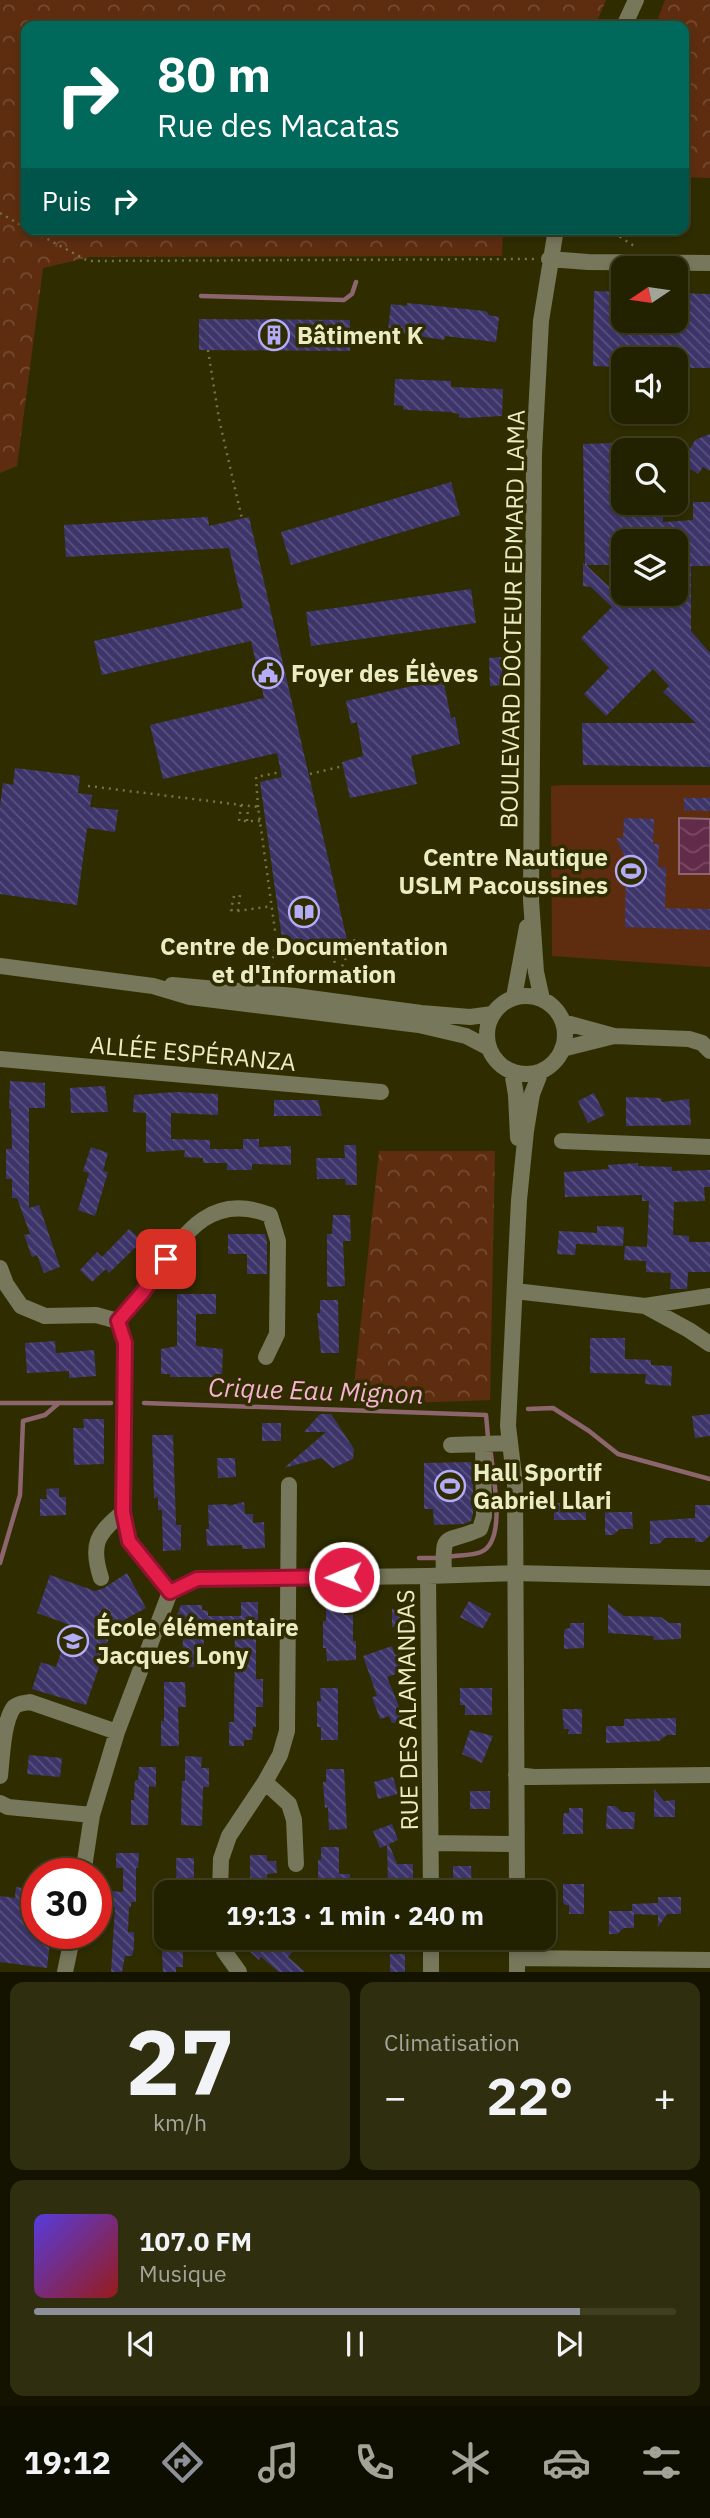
<!DOCTYPE html>
<html lang="fr">
<meta charset="utf-8">
<style>
:root{--surface:#232200;--page:#2f2f0f;--text:#f1f3f6;--muted:#a3a499;--line:#403f22;--accent:#8c9099}
body{margin:0;font-family:"IBM Plex Sans",sans-serif;background:var(--page);color:var(--text);height:100vh;display:flex;flex-direction:column;font-size:26px;white-space:nowrap}
*{box-sizing:border-box;margin:0}
p{font-size:23px;color:var(--muted)}
.icon{flex:none;width:38px;height:38px;fill:none;stroke:currentColor;stroke-width:2;stroke-linecap:round;stroke-linejoin:round}
.map{position:relative;height:1972px;overflow:hidden}
.sheet{display:flex;flex-direction:column;gap:10px;padding:10px;background:#131300;flex:1}
.sheet>*{flex:none}
.top-card{position:absolute;left:21px;top:21px;width:668px;height:214px;border-radius:14px;box-shadow:0 4px 10px #0003,0 0 0 2px var(--line);background:#00695c;color:#fff;overflow:hidden}
.needle{width:46px;rotate:257deg}
.buttons{position:absolute;left:611px;top:256px;display:grid;gap:14px}
.buttons a{display:grid;place-items:center;width:77px;height:77px;border-radius:14px;background:var(--surface);box-shadow:0 4px 10px #0003,0 0 0 2px var(--line);font-size:35px}
.speed{position:absolute;left:21px;top:1858px;display:flex;gap:14px;font-size:35px;font-weight:700;text-align:center}
.speed>*{display:grid;place-content:center;width:91px;height:91px;border-radius:50%;background:var(--surface);box-shadow:0 4px 10px #0003,0 0 0 2px var(--line);line-height:1}
.speed .limit{border:10px solid #d22;background:#fff;color:#111}
.pin{position:absolute;display:grid;place-items:center;width:60px;height:60px;color:#fff;margin:-30px;border-radius:14px;box-shadow:0 4px 10px #0006}
.me{position:absolute;width:77px;margin:-38px;rotate:269deg;stroke-linejoin:round;filter:drop-shadow(0 0 5px #0008)}
.turn{display:flex;align-items:center;gap:24px;height:147px;padding:0 21px;font-size:32px}
.turn .icon{width:91px;height:91px;stroke-width:2.5}
.turn b{display:block;font-size:49px;line-height:60px}
.then{display:flex;align-items:center;height:66px;padding:0 21px;background:#0003;gap:14px;font-size:26px}
.big{font-size:52px;font-weight:700;line-height:1.1}
.sheet .widget{flex:1;display:flex;flex-direction:column;justify-content:center;gap:10px;min-width:0;padding:0 24px;border-radius:14px;background:var(--page)}
.sheet .dial{align-items:center;gap:0}
.dial b{font-size:91px;line-height:1}
.song{display:flex;align-items:center;gap:21px}
.cover{width:84px;height:84px;border-radius:10px;background:linear-gradient(135deg,hsl(250 70% 55%),hsl(0 70% 35%))}
.played{height:7px;border-radius:4px;background:linear-gradient(90deg,var(--accent) 85%,var(--line) 85%)}
.keys{display:flex;justify-content:space-around;direction:ltr}
.heat{display:flex;justify-content:space-between;align-items:center;font-size:38px;direction:ltr}
.sheet .tiles{flex:1;display:grid;gap:10px;grid-template-columns:1fr 1fr}
.widget:last-child{grid-column:span 2}
.trip{position:absolute;left:154px;top:1880px;width:402px;height:70px;border-radius:14px;background:var(--surface);box-shadow:0 4px 10px #0003,0 0 0 2px var(--line);font-weight:700;line-height:70px;text-align:center}
.menu{display:flex;height:112px;justify-content:space-around;align-items:center;background:#0e0e00;color:var(--muted)}
.menu .icon{width:49px;height:49px}
.menu .current{color:var(--accent)}
.menu b{font-size:32px;color:var(--text)}
.map>svg:first-child{display:block}
.forest{fill:url(#forest-crowns)}
.pitch{fill:#5e2d10}
.water{fill:url(#water-waves);stroke:#8c656e;stroke-width:2}
.lines{fill:none;stroke-linecap:round;stroke-linejoin:round}
.stream{stroke:#8c656e;stroke-width:4.5}
.building{fill:url(#building-back-hatch);fill-rule:evenodd}
.path{stroke:#747347;stroke-width:2.5;stroke-dasharray:2 5;stroke-linecap:butt}
.minor{stroke:#76775b;stroke-width:16}
.route-casing{stroke:#92132f;stroke-width:18}
.route{stroke:#e11d48;stroke-width:12}
.labels{text-anchor:middle;dominant-baseline:central;stroke-width:7;stroke-linejoin:round;paint-order:stroke}
.poi-label{font-size:24px;font-weight:bold;fill:#ebecc3;stroke:#2f2d00;text-anchor:start}
.street-label{font-size:24px;fill:#ebecc3;stroke:#2f2d00}
.water-label{font-size:26px;font-style:italic;fill:#f9b1d5;stroke:#2f2d00}
</style>
<div class="map">
<svg width="710" height="1972" viewBox="0 0 710 1972">
<defs>
<pattern id="forest-crowns" width="20" height="18" patternUnits="userSpaceOnUse" patternTransform="scale(1.75)"><rect width="20" height="18" fill="#5e2d10"/><path d="M2 6a3 3 0 1 1 6 0M12 15a3 3 0 1 1 6 0" fill="none" stroke="#754c31"/></pattern>
<pattern id="water-waves" width="16" height="10" patternUnits="userSpaceOnUse" patternTransform="scale(1.75)"><rect width="16" height="10" fill="#632b4a"/><path d="M0 5q4-4 8 0t8 0" fill="none" stroke="#7a4a62"/></pattern>
<pattern id="building-back-hatch" width="6" height="6" patternUnits="userSpaceOnUse" patternTransform="scale(1.75)"><rect width="6" height="6" fill="#3d356a"/><path d="M-1 5l2 2M0 0l6 6M5-1l2 2" fill="none" stroke="#59527e"/></pattern>
</defs>
<rect width="100%" height="100%" fill="#2f2d00"/>
<path class="forest" d="M0 0H606L595 26H26V229H503L502 256 90 257 43 268 17 466 0 473Z
M665 0H710V178L684 177V26H655Z
M379 1151H495L490 1400 352 1405Z"/>
<path class="pitch" d="M563 785H710V967L552 956 551 786Z"/>
<path class="water" d="M679 818 710 819V874H679Z"/>
<g class="lines">
<path class="stream" d="M201 296 344 300 352 294 356 282
M0 1403H111
M144 1403 486 1415 488 1437
M528 1409 553 1408 589 1431 618 1454 710 1479
M448 1557C458 1555 471 1556 481 1552 507 1541 493 1477 491 1454
M419 1558H437
M0 1563 20 1495 23 1421 45 1415 59 1403"/>
</g>
<path class="building" d="M594 291 623 292V320H676V293L710 294V368H676V359H623V367L593 366Z
M407 303 485 311 488 313V315L499 317 496 342 445 336 444 340 388 331 391 304 407 306Z
M199 319 350 320V351L199 350Z
M395 379 451 381V387L503 389 502 416 465 418 459 417V414L450 412 409 410 403 409V406L394 405Z
M710 434V471L703 467 698 474 682 463 695 440Z
M615 443 617 502H663V522L693 520V502H710V566H691V631L710 653V767L583 765 582 723H696L663 692 669 686 653 669 606 716 584 694 609 668 581 638 612 607 591 587 583 586V563L585 565 583 444ZM617 541H676V593H652L638 607 627 594 621 598 586 565H616Z
M451 482 460 515 291 565 281 532Z
M208 517 209 526 249 517 348 944 284 953 260 782 282 777 277 753 163 779 150 725 264 698 251 641 102 675 94 641 243 608 229 548 66 557 64 525Z
M471 589 476 623 311 646 306 612Z
M502 657V685L490 686 489 658Z
M443 679 451 718 455 717 460 744 411 756 417 784 350 798 342 762 363 756 357 722 351 724 346 701Z
M15 768 80 776 78 793 92 795 90 807 118 810 115 832 87 828 77 905 0 894V807L3 783 13 785Z
M684 798H710V811L684 810Z
M624 818 654 819 653 844H659L658 867H666L665 908 710 909V930L625 927 626 859 616 838H623Z
M10 1081 45 1083V1108H29V1208L39 1205 60 1267 44 1273 37 1255 32 1257 24 1235 30 1234 17 1198H12V1179H6V1149H12L11 1109H9Z
M105 1086 108 1112 71 1113 70 1088Z
M176 1092 218 1094V1115L171 1113V1139L210 1140V1149H243V1139H259V1147L291 1146V1165L252 1164V1170H227V1163H203V1158L184 1157 185 1150 146 1152V1113L133 1112 134 1095Z
M594 1093 605 1115 588 1123 578 1101Z
M626 1097 661 1098 662 1102 689 1099 691 1125 626 1126Z
M274 1100H318L322 1116H274Z
M344 1145H356L357 1185H346L345 1179H317L316 1158H345Z
M91 1147 108 1153 103 1171 108 1172 95 1216 78 1210 89 1173 83 1171Z
M638 1163V1166L672 1167V1171L710 1170V1187H704L705 1201 674 1202 673 1235 689 1236V1242H710V1272H688L687 1289H670L671 1273 646 1272V1261L624 1260 625 1246 647 1247 649 1201H642V1195L565 1197 564 1172 609 1169 608 1165Z
M333 1215H350L351 1241H343L345 1286 327 1287V1234H332Z
M597 1226 624 1227 623 1246 576 1244 575 1255 557 1254 559 1231 597 1233Z
M129 1229 142 1241 109 1273 106 1269 92 1282 80 1270 97 1252 102 1257Z
M228 1234H265L267 1241V1274H247V1254H228Z
M177 1294H216V1314H196V1346L223 1349 222 1374H214V1377H170V1374H161V1349L177 1346Z
M320 1300H338L339 1353H321L317 1313H320Z
M590 1338H625V1359L651 1360V1365L672 1366 671 1386 645 1384 646 1374 590 1373Z
M55 1341 56 1353 94 1350 96 1376 69 1378V1371L27 1373 25 1343Z
M320 1414H331L354 1449 353 1459 333 1468 321 1458 284 1468 326 1432H304Z
M710 1414V1436L695 1438 692 1416Z
M83 1419H104V1464L74 1465 73 1428H84Z
M262 1423H281V1441H262Z
M152 1435H173L176 1525H181V1550L163 1551 162 1510H158V1497L154 1498Z
M217 1458H235L236 1477 218 1478Z
M473 1462V1514L471 1521 463 1524 434 1525 433 1509H424V1463Z
M59 1488V1497H66V1515L40 1516V1499H47L46 1489Z
M572 1501H586V1520H554V1503H572Z
M244 1502 245 1514H253V1523L264 1522 265 1548 242 1549V1545L207 1546 206 1529H209L208 1505 228 1504V1506Z
M695 1505H710V1535L703 1542H695V1538H665L659 1544H650V1521L695 1518Z
M605 1512H632L633 1529H620L613 1535H605Z
M127 1573 146 1608 113 1626 86 1705 32 1689 41 1662 56 1667 70 1625 37 1613 50 1575 95 1591 104 1588Z
M326 1601H344V1615H353V1641H356V1660L327 1661 326 1648H323V1621H326Z
M469 1601 491 1614 483 1628 478 1627 460 1617Z
M241 1602H258V1621H261L260 1635H256V1679H263V1707H256V1727H253L252 1740H244V1746H229V1722H234L235 1628H204L203 1667H182L183 1635H169L181 1605H202V1610L208 1611V1616H241Z
M608 1604 624 1616 661 1617 669 1623H681V1639L654 1640 653 1636 608 1633Z
M392 1609H407V1627H392Z
M570 1623H584V1648L564 1649V1633L565 1629 570 1628Z
M392 1646 395 1655 401 1653 407 1670 387 1677 405 1721 392 1723 389 1716 380 1719 372 1697 377 1696 363 1656Z
M164 1682H185L186 1707H178L179 1746H161V1721H164Z
M320 1688H338V1740H321V1727H317V1701H321Z
M460 1688H492V1715H465V1705H460Z
M562 1709H582V1734H568L569 1729H564Z
M676 1718V1735H667L659 1741 606 1743V1726H624V1719Z
M470 1730 493 1736 482 1763 462 1754Z
M29 1755 62 1758 60 1777 27 1774Z
M185 1756 202 1757 201 1768H209V1787H203L202 1826 181 1825 182 1781H185Z
M139 1767H156V1787L149 1786 148 1825H131V1800H134L135 1780H138Z
M326 1769H344L347 1829 329 1830 328 1807 325 1808 323 1782H326Z
M393 1777 398 1794 378 1799 374 1782Z
M654 1789 664 1801 675 1800V1817H654Z
M470 1791H490V1809H470Z
M607 1806H615L622 1812H635L634 1829H606Z
M569 1808H583V1834H563V1818L564 1813H569Z
M392 1824 398 1840 389 1844 397 1864H413V1882L388 1883 387 1845 380 1848 373 1831Z
M321 1847H339V1874H350V1892H321V1886H318V1860H321Z
M116 1853H139L138 1868H136V1902H131V1907H129L128 1932H134V1947L132 1956H125L122 1972H111L115 1907H109V1891L123 1892V1868H116Z
M250 1855H267V1861H276L277 1873 267 1874 268 1892H250Z
M176 1858H194V1892H177Z
M453 1866H471L472 1892H453Z
M563 1884H584V1914H569V1905H565L563 1902Z
M16 1887 37 1890V1934H51L47 1968 0 1962V1896L15 1898Z
M658 1897H681V1914H667L658 1927V1915L634 1914V1928H624L617 1934H609V1911H632V1904L658 1903Z
M258 1937H279L294 1950 288 1957 305 1972H279L261 1957 259 1960 247 1949Z
M162 1951 183 1952V1967H176V1972H163Z
M390 1954H405V1972H390Z"/>
<g class="lines">
<path class="path" d="M0 213 26 228
M29 229 88 261 536 259
M608 229 634 246
M208 350 219 419 242 519
M310 774 343 766
M88 786 258 807 276 938 271 971
M241 805 239 821H260
M258 807 256 777 281 772
M247 821 248 807
M234 896 231 910 238 911 272 906
M238 911 240 895
M333 947 336 976
M336 979 355 939"/>
<path class="minor" d="M624 26 636 0
M549 259 588 262 710 263
M0 966 153 986 190 997 419 1025 466 1036 489 1048
M172 985 295 996 421 1013 470 1017 493 1014
M487 1035a39 39 0 1 1 78 0a39 39 0 1 1-78 0Z
M514 997 527 927
M542 999 536 972 531 900 534 453 541 321 556 229
M563 1022 614 1036
M562 1049 614 1036 689 1039 702 1043 710 1051
M0 1059 381 1092
M512 1071 516 1095 518 1138
M562 1141 710 1147
M0 1268 6 1284 21 1306 45 1316 96 1315 118 1321 125 1343 123 1512 129 1541 170 1592
M515 1291 645 1306 710 1296
M645 1306 689 1330 710 1344
M118 1321C129 1308 140 1296 150 1283 181 1239 207 1190 270 1215L278 1241 277 1334 266 1357
M451 1445 483 1444
M444 1575C442 1528 445 1545 480 1529L484 1516 483 1444 510 1443
M428 1576 431 1892
M101 1578C90 1544 97 1534 123 1512
M516 1775 534 1777 710 1775
M0 1776C2 1759 3 1721 14 1707 18 1703 25 1703 30 1702L117 1732
M265 1782 289 1804 294 1820 296 1864
M0 1803 8 1807 92 1815
M431 1843 516 1844
M83 1874 92 1815 117 1732 170 1592 197 1579 428 1576 515 1573 710 1578
M220 1892 221 1859 229 1836 265 1782 280 1755 287 1731 289 1485
M517 1892 515 1484 508 1426 519 1200 526 1131 532 1094 541 1071
M222 1937 224 1951 239 1972
M431 1937V1972
M517 1937V1972
M517 1958 710 1960
M65 1972 73 1934"/>
</g>
<g class="lines">
<g class="route-casing">
<path id="route" d="M166 1259 143 1292 118 1321 125 1343 123 1512 129 1541 170 1592 197 1579 344 1577"/>
</g>
<use href="#route" class="route"/>
</g>
<defs>
<g id="building-ring" transform="scale(1.575)"><circle r="9.5" fill="#2f2d00" stroke="#b4acf9" stroke-width="1.5"/><path d="M-4-6H4V6H1V3H-1V6H-4ZM-2.5-4.3h1.7v1.8h-1.7ZM.8-4.3h1.7v1.8H.8ZM-2.5-1h1.7V.8h-1.7ZM.8-1h1.7V.8H.8Z" fill="#b4acf9"/></g>
<g id="civic-ring" transform="scale(1.575)"><circle r="9.5" fill="#2f2d00" stroke="#b4acf9" stroke-width="1.5"/><path d="M-.6-6.5H3V-4.5H.6V-3L4-1V1h2V6H-6V1h2V-1L-.6-3ZM-1.2 2.5V6h2.4V2.5Z" fill="#b4acf9"/></g>
<g id="stadium-ring" transform="scale(1.575)"><circle r="9.5" fill="#2f2d00" stroke="#b4acf9" stroke-width="1.5"/><path d="M0-5a6.5 5 0 1 0 0 10a6.5 5 0 1 0 0-10ZM-3.5-1.8h7v3.6h-7Z" fill="#b4acf9"/></g>
<g id="library-ring" transform="scale(1.575)"><circle r="9.5" fill="#2f2d00" stroke="#b4acf9" stroke-width="1.5"/><path d="M-6-4Q-3-5.5-.7-3.5V5Q-3 3-6 4ZM6-4Q3-5.5 .7-3.5V5Q3 3 6 4Z" fill="#b4acf9"/></g>
<g id="school-ring" transform="scale(1.575)"><circle r="9.5" fill="#2f2d00" stroke="#b4acf9" stroke-width="1.5"/><path d="M0-5L7-2L0 1L-7-2ZM-4 1L0 2.5L4 1V4Q0 6-4 4Z" fill="#b4acf9"/></g>
</defs>
<g fill-rule="evenodd">
<use href="#building-ring" x="274" y="335"/>
<use href="#civic-ring" x="268" y="673"/>
<use href="#stadium-ring" x="631" y="871"/>
<use href="#library-ring" x="304" y="912"/>
<use href="#stadium-ring" x="450" y="1486"/>
<use href="#school-ring" x="73" y="1641"/>
</g>
<g class="labels">
<g class="poi-label">
<text x="297" y="335">Bâtiment K</text>
<text x="291" y="673">Foyer des Élèves</text>
<text x="608" y="857" text-anchor="end">Centre Nautique<tspan x="608" dy="28">USLM Pacoussines</tspan></text>
<text x="304" y="946" text-anchor="middle">Centre de Documentation<tspan x="304" dy="28">et d'Information</tspan></text>
<text x="473" y="1472">Hall Sportif<tspan x="473" dy="28">Gabriel Llari</tspan></text>
<text x="96" y="1627">École élémentaire<tspan x="96" dy="28">Jacques Lony</tspan></text>
</g>
<g class="street-label">
<text transform="translate(512 619) rotate(-89)">BOULEVARD DOCTEUR EDMARD LAMA</text>
<text transform="translate(193 1053) rotate(5)">ALLÉE ESPÉRANZA</text>
<text transform="translate(407 1710) rotate(-91)">RUE DES ALAMANDAS</text>
</g>
<g class="water-label">
<text transform="translate(316 1390) rotate(2)">Crique Eau Mignon</text>
</g>
</g>
</svg>
<div class="buttons">
<a><svg class="needle" viewBox="-14 -14 28 28"><path d="M0-13l5 13h-10z" fill="#e53935"/><path d="M0 13l5-13h-10z" fill="#a3a499"/></svg></a>
<a><svg class="icon" aria-label="sound" viewBox="0 0 24 24"><path d="M4 9h4l5-4v14l-5-4H4zM17 9q2 3 0 6"/></svg></a>
<a><svg class="icon" aria-label="search" viewBox="0 0 24 24"><circle cx="10" cy="10" r="6"/><path d="M15 15l6 6"/></svg></a>
<a><svg class="icon" aria-label="layers" viewBox="0 0 24 24"><path d="M12 4l9 5-9 5-9-5zM3 14l9 5 9-5"/></svg></a>
</div>
<div class="speed"><div class="limit">30</div></div>
<div class="pin" style="left:166px;top:1259px;background:#d93025"><svg class="icon" aria-label="arrive" viewBox="0 0 24 24"><path d="M6 21V4h12l-3 4 3 4H6"/></svg></div>
<svg class="me" style="left:344px;top:1577px" viewBox="-20 -20 40 40"><circle r="17" fill="#e11d48" stroke="#fff" stroke-width="3"/><path d="M0-11L8 9 0 5-8 9z" fill="#fff"/></svg>
<div class="trip">19:13 · 1 min · 240 m</div>
<div class="top-card">
<div class="turn"><svg class="icon" aria-label="right" viewBox="0 0 24 24"><path d="M7 20v-9h11M14 6l5 5-5 5"/></svg><div><b>80 m</b>Rue des Macatas</div></div>
<div class="then">Puis<svg class="icon" aria-label="right" viewBox="0 0 24 24"><path d="M7 20v-9h11M14 6l5 5-5 5"/></svg></div>
</div>
</div>
<section class="sheet">
<div class="tiles">
<div class="widget dial"><b>27</b><p>km/h</p></div>
<div class="widget"><p>Climatisation</p>
<div class="heat"><a>−</a><b class="big">22°</b><a>+</a></div>
</div>
<div class="widget">
<div class="song"><i class="cover"></i><div><b>107.0 FM</b><p>Musique</p></div></div>
<div class="played"></div>
<div class="keys"><svg class="icon" aria-label="previous" viewBox="0 0 24 24"><path d="M18 5L8 12l10 7zM5 5v14"/></svg><svg class="icon" aria-label="pause" viewBox="0 0 24 24"><path d="M8 5v14M16 5v14"/></svg><svg class="icon" aria-label="next" viewBox="0 0 24 24"><path d="M6 5l10 7-10 7zM19 5v14"/></svg></div>
</div>
</div>
</section>
<nav class="menu">
<b>19:12</b>
<svg class="icon current" aria-label="directions" viewBox="0 0 24 24"><path d="M12 3l9 9-9 9-9-9zM9 14v-3h6M13 9l2 2-2 2"/></svg>
<svg class="icon" aria-label="music" viewBox="0 0 24 24"><path d="M9 18V5l10-2v13"/><circle cx="6" cy="18" r="3"/><circle cx="16" cy="16" r="3"/></svg>
<svg class="icon" aria-label="phone" viewBox="0 0 24 24"><path d="M5 4h4l2 5-3 2q2 4 5 5l2-3 5 2v4C11 20 4 13 5 4z"/></svg>
<svg class="icon" aria-label="climate" viewBox="0 0 24 24"><path d="M12 3v18M4 7l16 10M4 17L20 7"/></svg>
<svg class="icon" aria-label="car" viewBox="0 0 24 24"><path d="M5 17H2v-5l4-1 3-4h7l3 4 3 1v5h-3M9 17h6M6 11h13"/><circle cx="7" cy="17" r="2"/><circle cx="17" cy="17" r="2"/></svg>
<svg class="icon" aria-label="filters" viewBox="0 0 24 24"><path d="M4 7h16M4 17h16"/><circle cx="9" cy="7" r="2"/><circle cx="15" cy="17" r="2"/></svg>
</nav>
